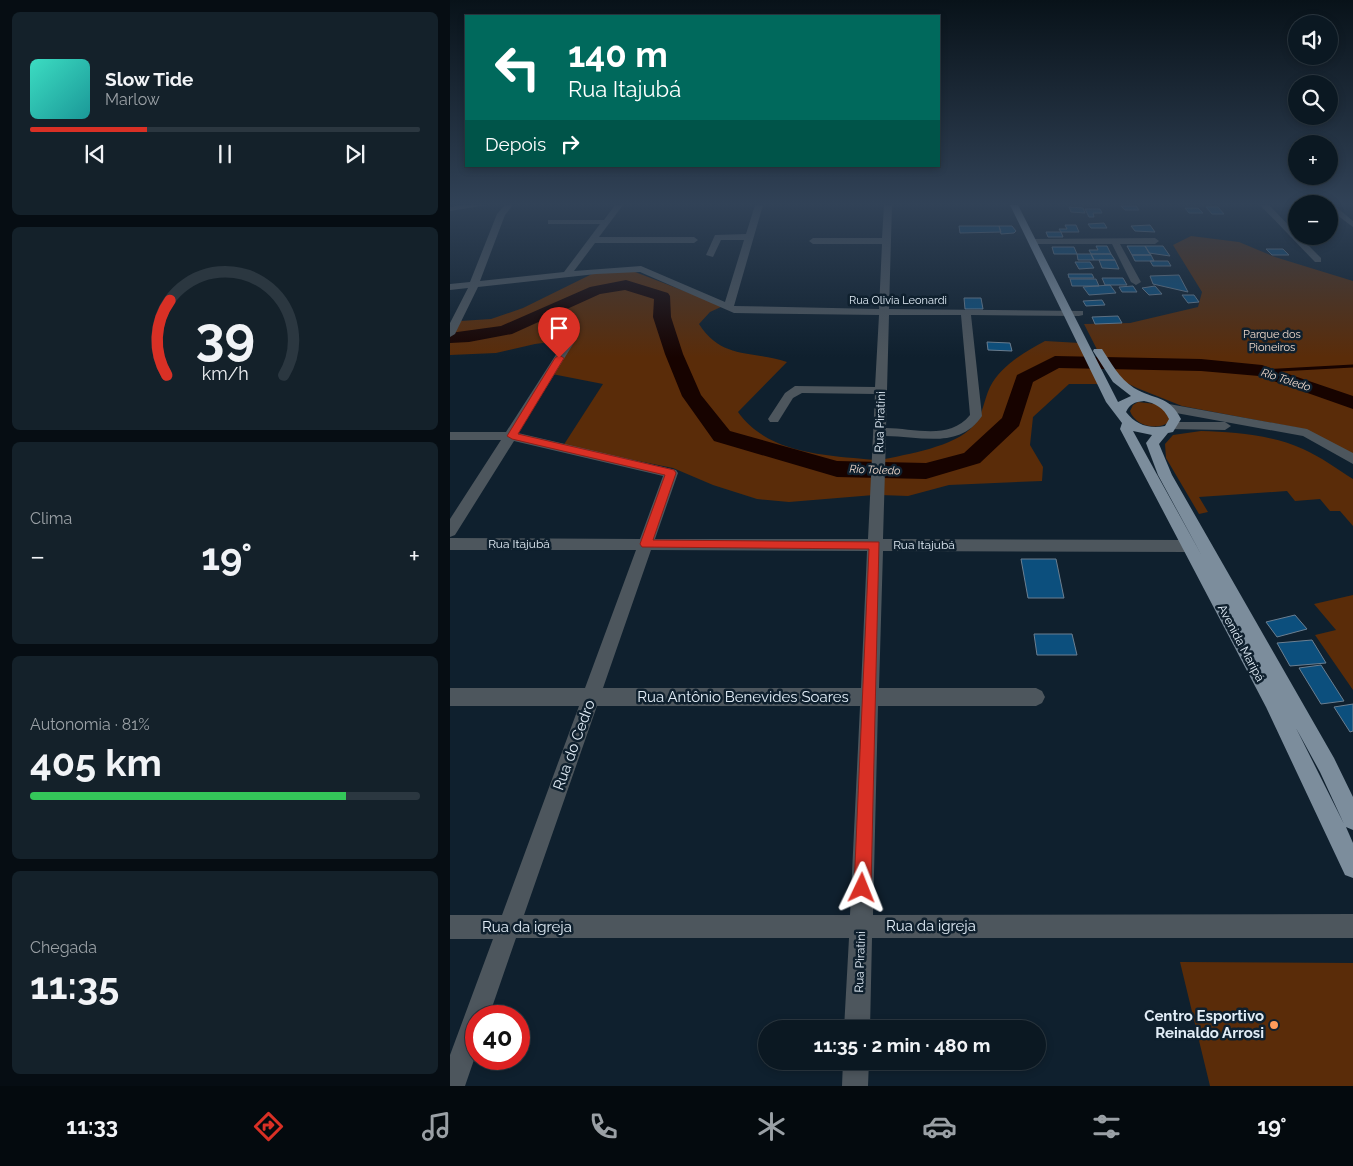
<!DOCTYPE html>
<html lang="pt">
<meta charset="utf-8">
<style>
:root{--surface:#0b1822;--page:#14212a;--text:#f1f3f6;--muted:#9aa0a5;--line:#2b3740;--accent:#d93025}
body{margin:0;font-family:Raleway,sans-serif;background:var(--page);color:var(--text);height:100vh;display:flex;flex-direction:column;font-size:19px;white-space:nowrap}
*{box-sizing:border-box;margin:0}
p{font-size:16px;color:var(--muted)}
.icon{flex:none;width:28px;height:28px;fill:none;stroke:currentColor;stroke-width:2;stroke-linecap:round;stroke-linejoin:round}
.map{position:relative;flex:1;overflow:hidden}
.panel{display:flex;flex-direction:column;gap:12px;padding:12px;background:#060d13;width:450px}
.panel>*{flex:none}
.banner{position:absolute;left:15px;top:15px;width:475px;height:152px;border-radius:0px;box-shadow:0 2px 8px #0003,0 0 0 1px var(--line);background:#00695c;color:#fff;overflow:hidden}
.controls{position:absolute;left:838px;top:15px;display:grid;gap:10px}
.controls a{display:grid;place-items:center;width:50px;height:50px;border-radius:50%;background:var(--surface);box-shadow:0 2px 8px #0003,0 0 0 1px var(--line);font-size:25px}
.speed{position:absolute;left:15px;top:1005px;display:flex;gap:10px;font-size:25px;font-weight:700;text-align:center}
.speed>*{display:grid;place-content:center;width:65px;height:65px;border-radius:50%;background:var(--surface);box-shadow:0 2px 8px #0003,0 0 0 1px var(--line);line-height:1}
.speed .limit{border:8px solid #d22;background:#fff;color:#111}
.pin{position:absolute;display:grid;place-items:center;width:42px;height:42px;color:#fff;margin:-51px -21px;border-radius:50% 50% 50% 0;rotate:-45deg;box-shadow:0 0 5px #0007}
.pin .icon{rotate:45deg}
.me{position:absolute;width:55px;margin:-28px;rotate:2deg;stroke-linejoin:round;filter:drop-shadow(0 0 4px #0008)}
.turn{display:flex;align-items:center;gap:18px;height:105px;padding:0 20px;font-size:22px}
.turn .icon{width:65px;height:65px;stroke-width:2.5}
.turn b{display:block;font-size:35px;line-height:42px}
.then{display:flex;align-items:center;height:48px;padding:0 20px;background:#0003;gap:10px;font-size:19px}
.big{font-size:38px;font-weight:700;line-height:1.1}
.panel .widget{flex:1;display:flex;flex-direction:column;justify-content:center;gap:8px;min-width:0;padding:0 18px;border-radius:8px;background:var(--page)}
.panel .dial{align-items:center;gap:0}
.dial svg{height:130px;overflow:visible;fill:none;stroke:var(--line);stroke-width:7;stroke-linecap:round;text-anchor:middle}
.dial text{fill:var(--text);stroke:none}
.song{display:flex;align-items:center;gap:15px}
.cover{width:60px;height:60px;border-radius:8px;background:linear-gradient(135deg,hsl(170 70% 55%),hsl(180 70% 35%))}
.played{height:5px;border-radius:2px;background:linear-gradient(90deg,var(--accent) 30%,var(--line) 30%)}
.keys{display:flex;justify-content:space-around;direction:ltr}
.heat{display:flex;justify-content:space-between;align-items:center;font-size:28px;direction:ltr}
.charge{height:8px;border-radius:4px;background:linear-gradient(90deg,#34c759 81%,var(--line) 0)}
.trip{position:absolute;left:308px;top:1020px;width:288px;height:50px;border-radius:25px;background:var(--surface);box-shadow:0 2px 8px #0003,0 0 0 1px var(--line);font-weight:700;line-height:50px;text-align:center}
.tabs{display:flex;height:80px;justify-content:space-around;align-items:center;background:#040a0e;color:var(--muted)}
.tabs .icon{width:35px;height:35px}
.tabs .selected{color:var(--accent)}
.tabs b{font-size:22px;color:var(--text)}
main{display:flex;flex:1;min-height:0}
.map>svg:first-child{display:block}
.green{fill:#5a2c09}
.lines{fill:none;stroke-linecap:round;stroke-linejoin:round}
.stream{stroke:#170300;stroke-width:3}
.river{fill:#170300;fill-rule:evenodd}
.building{fill:#0c4f7d;stroke:#6b7f91}
.minor{fill:#4d565d;fill-rule:evenodd}
.major{fill:#7c8d9c;fill-rule:evenodd}
.route{fill:#d93025;stroke:#8d1f18}
.poi-dot{fill:#ff9b5a;stroke:#0f202e;stroke-width:2}
.labels{text-anchor:middle;dominant-baseline:central;stroke-width:5;stroke-linejoin:round;paint-order:stroke}
.far-street-label{font-size:11px;fill:#e1ecf6;stroke:#0f202e}
.far-park-label{font-size:11px;fill:#f0dacd;stroke:#0f202e}
.far-water-label{font-size:11px;font-style:italic;fill:#f0dacd;stroke:#0f202e}
.street-label{font-size:12px;fill:#e1ecf6;stroke:#0f202e}
.near-street-label{font-size:15px;fill:#e1ecf6;stroke:#0f202e}
.near-poi-label{font-size:15px;font-weight:bold;fill:#e1ecf6;stroke:#0f202e;text-anchor:end}
</style>
<main>
<section class="panel">
<div class="widget">
<div class="song"><i class="cover"></i><div><b>Slow Tide</b><p>Marlow</p></div></div>
<div class="played"></div>
<div class="keys"><svg class="icon" aria-label="previous" viewBox="0 0 24 24"><path d="M18 5L8 12l10 7zM5 5v14"/></svg><svg class="icon" aria-label="pause" viewBox="0 0 24 24"><path d="M8 5v14M16 5v14"/></svg><svg class="icon" aria-label="next" viewBox="0 0 24 24"><path d="M6 5l10 7-10 7zM19 5v14"/></svg></div>
</div>
<div class="widget dial"><svg viewBox="0 0 100 80">
<path d="M14 69A42 42 0 1 1 86 69"/>
<path d="M14 69A42 42 0 0 1 16 23" stroke="#d93025"/>
<text x="50" y="56" font-size="32" font-weight="700">39</text>
<text x="50" y="72" font-size="11">km/h</text>
</svg></div>
<div class="widget"><p>Clima</p>
<div class="heat"><a>−</a><b class="big">19°</b><a>+</a></div>
</div>
<div class="widget"><p>Autonomia · 81%</p><b class="big">405 km</b><div class="charge"></div></div>
<div class="widget"><p>Chegada</p><b class="big">11:35</b></div>
</section>
<div class="map">
<svg width="903" height="1086" viewBox="0 0 903 1086">
<rect width="100%" height="100%" fill="#0f202e"/>
<path class="green" d="M741 236 789 242 825 257 903 281V456L854 429 732 406 687 388 660 375 634 324 680 323 748 307 752 292 723 245Z
M180 270 273 306 260 312 249 324C272 360 301 350 337 362L288 412C319 455 377 455 426 460L424 495 339 502 307 499 263 485 223 468 113 446 153 384 102 374 124 339 85 344 46 353 0 355V339L10 321 41 319 73 308 146 272Z
M595 341 630 343 650 384H619L583 417 580 445 593 467 592 481 499 485 458 496 430 495 431 460C457 454 505 447 523 426 533 416 534 399 540 387 551 366 574 352 595 341Z
M688 402 706 404 720 414 719 422C707 431 685 426 680 411L683 405Z
M751 431C784 432 823 435 853 449 871 457 887 469 903 479V526L890 511H880L870 499 845 501 837 491 749 497 758 512 749 514 716 458 715 444 723 435Z
M903 595V690L865 635 886 630 864 604Z
M730 962 903 963V1086H760Z"/>
<g class="lines">
<path class="stream" d="M812 371 903 366"/>
<path class="river" d="M176 280 218 293 220 296 221 317 233 354 251 395 280 431 387 461 476 463 514 453 552 418 567 375 605 356 751 359 812 365 903 396V409L809 376 751 371 609 368 583 382 569 426 530 463 476 479 387 477 264 441 232 396 215 354 203 317 204 299 175 290 150 294 62 334 19 342 0 343V333L51 326 140 287Z"/>
</g>
<path class="building" d="M671 206H686L689 210H675Z
M619 207 633 208 635 213 621 212Z
M756 207H768L774 214H762Z
M735 208H748L753 213H739Z
M635 209H650L652 213H643L644 217H639Z
M654 223 657 228H641L638 224Z
M615 225H626L629 232H611L609 229H617Z
M700 225 705 232 685 231 681 226Z
M509 226H549L551 232 510 233Z
M549 226H562L566 231 564 233 551 234Z
M596 232H611L613 237H598Z
M646 246H657L661 254H641L639 250H648Z
M677 246H695L701 255H682Z
M695 246H713L720 256 699 253Z
M602 247H624L627 254H604Z
M816 249H833L839 255H822Z
M627 254H641L644 260H628Z
M641 254H661L665 260H644Z
M682 255H701L704 261H685Z
M649 260H665L669 269 652 268Z
M700 261H718L721 266H703Z
M625 262H640L644 268 629 269Z
M618 274H642L644 278H619Z
M729 275 738 292 703 284 700 276Z
M652 278H673L677 285H655Z
M620 279H646L649 286H622Z
M660 285 666 293 639 295 633 287Z
M683 286 687 292H672L669 287Z
M705 286 712 294 699 295 692 288Z
M732 295H744L749 302 738 303Z
M514 298H531L533 309H515Z
M652 300 655 305 636 306 633 301Z
M668 316 672 323 645 324 642 317Z
M537 342 560 343 562 351 538 350Z
M571 559H606L614 598H578Z
M845 615 857 629 827 637 816 622Z
M584 634H622L627 655H587Z
M862 640 876 663 840 666 827 643Z
M871 665 894 701 871 704 849 668Z
M903 704V731L900 732 884 707Z"/>
<g class="lines">
<path class="minor" d="M11 205H37L0 211V207Z
M55 205H63L55 215 30 281 114 272 150 224H98V220H154L165 205H173L149 237H244L248 240 244 243H145L124 271 191 266 275 302 294 240H271L263 257 256 255 265 235 296 234 305 205H313L284 306 429 309 432 244H363L359 241 363 238H432L434 205H442L439 309 633 311V315L629 316 521 315 532 416C509 450 470 436 436 436L433 539 738 540 743 542 746 546 743 550 738 552 433 551 429 688H586L592 691 595 697 592 703 586 706H428L423 915 903 914V938H422L420 1029H394L399 938H66L39 1016H26V1054L15 1086H0V1055L43 939H0V915H52L129 706H0V688H135L186 550H0V538L190 539 213 476 64 441 5 535 0 537V519L51 440H0V432H56L116 339H124L125 341 68 433 226 470 228 473 205 539H418L425 394 352 393 343 398 328 422H320L318 419 335 393 345 386 425 387 429 315 284 313 190 272 146 274 28 287 5 334 0 337V323L18 288 0 290V284L20 282 47 214ZM439 315H511L520 415C499 441 464 428 436 428ZM201 550 417 551 411 688H153ZM147 706H410L400 915H74Z
M810 205H819L846 233V236H849L871 258V262H865Z
M879 205H884L903 221V227L879 209Z
M582 239 705 238 709 241 705 244H670L691 282 686 285 681 282 662 244H579V240Z
M719 404 857 429 903 453V464L853 436 715 411 713 408 715 405Z
M722 422H775L781 426 775 430 718 429 716 426Z
M393 1061H419L418 1086H392Z"/>
<path class="major" d="M560 205H568L667 400 668 402 681 396 663 382 643 351 644 349H652C661 363 669 378 684 388 704 400 719 395 731 419L723 432 718 433 709 444 722 475 884 758 903 797V830L896 827 903 843V878L895 875 816 707 670 429 672 423 656 402ZM694 401C705 403 714 408 719 419L715 426C699 429 686 425 676 412 680 404 684 402 694 401ZM683 431 702 435 696 443 708 475 752 556ZM846 728 870 772 894 824Z"/>
</g>
<linearGradient id="sky" x2="0" y2="1"><stop stop-color="#081219"/><stop offset="0.57" stop-color="#314257"/><stop offset="1" stop-color="#314257" stop-opacity="0"/></linearGradient>
<rect width="903" height="357" fill="url(#sky)"/>
<path class="route" d="M109 355 114 358 68 434 224 470 226 473 203 540 429 542 421 888 418 894 412 896 407 894 404 888 419 549 192 547 190 544 215 475 62 439 57 436 105 358Z"/>
<circle class="poi-dot" cx="824" cy="1025" r="5"/>
<g class="labels">
<g class="far-street-label">
<text x="448" y="300">Rua Olivia Leonardi</text>
</g>
<g class="far-park-label">
<text x="822" y="334">Parque dos<tspan x="822" dy="13">Pioneiros</tspan></text>
</g>
<g class="far-water-label">
<text transform="translate(836 380) rotate(18)">Rio Toledo</text>
<text transform="translate(425 470) rotate(2)">Rio Toledo</text>
</g>
<g class="street-label">
<text transform="translate(430 422) rotate(-88)">Rua Piratini</text>
<text x="69" y="544">Rua Itajubá</text>
<text x="474" y="545">Rua Itajubá</text>
<text transform="translate(791 643) rotate(62)">Avenida Maripá</text>
<text transform="translate(410 962) rotate(-88)">Rua Piratini</text>
</g>
<g class="near-street-label">
<text x="293" y="697">Rua Antônio Benevides Soares</text>
<text transform="translate(124 745) rotate(-70)">Rua do Cedro</text>
<text x="481" y="926">Rua da igreja</text>
<text x="77" y="927">Rua da igreja</text>
</g>
<g class="near-poi-label">
<text x="814" y="1016">Centro Esportivo<tspan x="814" dy="17">Reinaldo Arrosi</tspan></text>
</g>
</g>
</svg>
<div class="controls">
<a><svg class="icon" aria-label="sound" viewBox="0 0 24 24"><path d="M4 9h4l5-4v14l-5-4H4zM17 9q2 3 0 6"/></svg></a>
<a><svg class="icon" aria-label="search" viewBox="0 0 24 24"><circle cx="10" cy="10" r="6"/><path d="M15 15l6 6"/></svg></a>
<a>+</a>
<a>−</a>
</div>
<div class="speed"><div class="limit">40</div></div>
<div class="pin" style="left:109px;top:358px;background:#d93025"><svg class="icon" aria-label="arrive" viewBox="0 0 24 24"><path d="M6 21V4h12l-3 4 3 4H6"/></svg></div>
<svg class="me" style="left:412px;top:888px" viewBox="-20 -20 40 40"><path d="M0-17L14 15 0 8-14 15z" fill="#d93025" stroke="#fff" stroke-width="4"/></svg>
<div class="trip">11:35 · 2 min · 480 m</div>
<div class="banner">
<div class="turn"><svg class="icon" aria-label="left" viewBox="0 0 24 24"><path d="M17 20v-9H6M10 6l-5 5 5 5"/></svg><div><b>140 m</b>Rua Itajubá</div></div>
<div class="then">Depois<svg class="icon" aria-label="right" viewBox="0 0 24 24"><path d="M7 20v-9h11M14 6l5 5-5 5"/></svg></div>
</div>
</div>
</main>
<nav class="tabs">
<b>11:33</b>
<svg class="icon selected" aria-label="directions" viewBox="0 0 24 24"><path d="M12 3l9 9-9 9-9-9zM9 14v-3h6M13 9l2 2-2 2"/></svg>
<svg class="icon" aria-label="music" viewBox="0 0 24 24"><path d="M9 18V5l10-2v13"/><circle cx="6" cy="18" r="3"/><circle cx="16" cy="16" r="3"/></svg>
<svg class="icon" aria-label="phone" viewBox="0 0 24 24"><path d="M5 4h4l2 5-3 2q2 4 5 5l2-3 5 2v4C11 20 4 13 5 4z"/></svg>
<svg class="icon" aria-label="climate" viewBox="0 0 24 24"><path d="M12 3v18M4 7l16 10M4 17L20 7"/></svg>
<svg class="icon" aria-label="car" viewBox="0 0 24 24"><path d="M5 17H2v-5l4-1 3-4h7l3 4 3 1v5h-3M9 17h6M6 11h13"/><circle cx="7" cy="17" r="2"/><circle cx="17" cy="17" r="2"/></svg>
<svg class="icon" aria-label="filters" viewBox="0 0 24 24"><path d="M4 7h16M4 17h16"/><circle cx="9" cy="7" r="2"/><circle cx="15" cy="17" r="2"/></svg>
<b>19°</b>
</nav>
